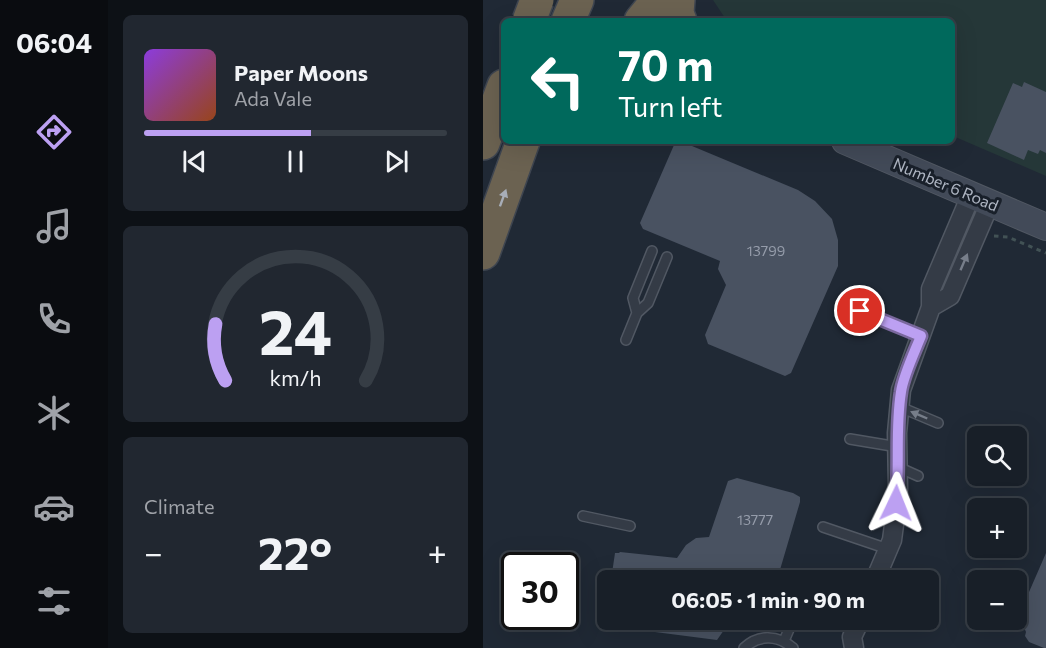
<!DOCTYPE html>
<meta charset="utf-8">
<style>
:root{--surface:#181f28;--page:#212730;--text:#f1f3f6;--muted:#9fa2a8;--line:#363d45;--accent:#bca0f2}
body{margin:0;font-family:Commissioner,sans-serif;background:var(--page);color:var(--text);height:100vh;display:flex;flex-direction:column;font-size:22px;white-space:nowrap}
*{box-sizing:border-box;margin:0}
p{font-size:20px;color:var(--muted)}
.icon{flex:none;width:33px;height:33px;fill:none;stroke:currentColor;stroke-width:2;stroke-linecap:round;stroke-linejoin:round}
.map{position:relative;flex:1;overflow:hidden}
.details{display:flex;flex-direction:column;gap:15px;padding:15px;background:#0d1116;width:375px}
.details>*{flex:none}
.top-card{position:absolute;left:18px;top:18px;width:454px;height:126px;border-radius:9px;box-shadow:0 6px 24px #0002,0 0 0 2px var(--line);background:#00695c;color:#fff;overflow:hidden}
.buttons{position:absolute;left:484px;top:426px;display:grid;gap:12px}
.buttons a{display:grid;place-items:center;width:60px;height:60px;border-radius:9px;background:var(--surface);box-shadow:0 6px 24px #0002,0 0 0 2px var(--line);font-size:30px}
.speed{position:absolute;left:18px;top:552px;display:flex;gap:12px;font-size:30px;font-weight:700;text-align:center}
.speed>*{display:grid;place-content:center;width:78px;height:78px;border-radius:50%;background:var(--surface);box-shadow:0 6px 24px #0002,0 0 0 2px var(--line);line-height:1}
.speed .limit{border:3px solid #111;border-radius:9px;background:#fff;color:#111}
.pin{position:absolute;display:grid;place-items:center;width:51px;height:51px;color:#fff;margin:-26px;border:3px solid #fff;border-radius:50%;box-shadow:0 2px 6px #0007}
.me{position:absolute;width:66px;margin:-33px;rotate:2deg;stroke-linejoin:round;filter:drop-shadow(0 0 4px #0008)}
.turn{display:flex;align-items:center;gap:21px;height:126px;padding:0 18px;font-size:27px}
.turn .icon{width:78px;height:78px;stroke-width:2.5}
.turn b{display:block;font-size:42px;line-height:51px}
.big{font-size:45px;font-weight:700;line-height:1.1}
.details .card{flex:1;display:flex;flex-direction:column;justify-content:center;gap:9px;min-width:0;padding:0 21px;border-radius:9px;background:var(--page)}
.details .dial{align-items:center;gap:0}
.dial svg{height:156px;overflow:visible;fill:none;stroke:var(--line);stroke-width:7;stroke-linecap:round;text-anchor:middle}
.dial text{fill:var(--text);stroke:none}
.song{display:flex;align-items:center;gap:18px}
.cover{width:72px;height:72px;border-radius:9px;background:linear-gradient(135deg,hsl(270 70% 55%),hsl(20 70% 35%))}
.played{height:6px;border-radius:3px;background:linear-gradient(90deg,var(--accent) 55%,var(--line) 55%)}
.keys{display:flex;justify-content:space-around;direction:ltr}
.heat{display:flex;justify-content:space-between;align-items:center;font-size:33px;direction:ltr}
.trip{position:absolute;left:114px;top:570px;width:342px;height:60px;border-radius:9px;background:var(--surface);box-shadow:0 6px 24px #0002,0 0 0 2px var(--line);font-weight:700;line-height:60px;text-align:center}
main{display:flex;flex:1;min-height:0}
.dock{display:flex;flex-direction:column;width:108px;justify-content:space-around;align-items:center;background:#0a0c10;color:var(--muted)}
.dock .icon{width:42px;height:42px}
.dock .current{color:var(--accent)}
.dock b{font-size:27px;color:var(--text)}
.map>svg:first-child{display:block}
.green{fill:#253738}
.building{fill:#495261}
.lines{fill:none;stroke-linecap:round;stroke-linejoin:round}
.lane-casing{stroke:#515863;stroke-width:12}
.street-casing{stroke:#515863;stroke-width:21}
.secondary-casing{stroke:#515863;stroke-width:28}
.highway-casing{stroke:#3e4550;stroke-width:36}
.path{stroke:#425255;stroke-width:3;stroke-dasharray:4.5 4.5;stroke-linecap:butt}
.lane{stroke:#343b46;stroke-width:9}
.street{stroke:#343b46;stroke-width:18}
.secondary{stroke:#424a58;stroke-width:26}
.highway{stroke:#6b6251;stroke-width:33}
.highway-bridge-casing{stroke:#3e4550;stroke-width:36;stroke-linecap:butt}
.highway-bridge{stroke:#6b6251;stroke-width:33}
.oneway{fill:#a7adb7}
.oneway2{fill:#777e8a}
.route-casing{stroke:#7a689d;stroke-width:15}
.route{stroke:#bca0f2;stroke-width:10}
.labels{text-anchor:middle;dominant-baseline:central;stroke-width:6;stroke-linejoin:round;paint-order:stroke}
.number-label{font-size:14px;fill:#959caa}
.street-label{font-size:16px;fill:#aeb5c2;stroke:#19202a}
</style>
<main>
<nav class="dock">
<b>06:04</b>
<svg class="icon current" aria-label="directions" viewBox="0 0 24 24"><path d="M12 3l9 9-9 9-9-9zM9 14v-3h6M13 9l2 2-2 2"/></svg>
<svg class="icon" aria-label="music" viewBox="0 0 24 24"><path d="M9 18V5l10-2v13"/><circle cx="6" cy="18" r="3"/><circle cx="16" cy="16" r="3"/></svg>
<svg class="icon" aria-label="phone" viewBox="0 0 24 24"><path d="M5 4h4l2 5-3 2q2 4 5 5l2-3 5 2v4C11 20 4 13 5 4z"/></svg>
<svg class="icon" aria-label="climate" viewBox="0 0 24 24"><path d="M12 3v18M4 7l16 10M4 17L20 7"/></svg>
<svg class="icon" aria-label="car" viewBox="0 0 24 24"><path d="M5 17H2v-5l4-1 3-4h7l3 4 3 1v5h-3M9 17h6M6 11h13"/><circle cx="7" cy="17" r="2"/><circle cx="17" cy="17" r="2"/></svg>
<svg class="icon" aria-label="filters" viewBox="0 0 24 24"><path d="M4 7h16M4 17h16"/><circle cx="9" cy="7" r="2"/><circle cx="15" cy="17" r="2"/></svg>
</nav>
<section class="details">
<div class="card">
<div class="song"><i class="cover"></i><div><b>Paper Moons</b><p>Ada Vale</p></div></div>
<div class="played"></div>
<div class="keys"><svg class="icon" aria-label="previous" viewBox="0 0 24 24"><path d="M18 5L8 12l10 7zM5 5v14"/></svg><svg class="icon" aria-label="pause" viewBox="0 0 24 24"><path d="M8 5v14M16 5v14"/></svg><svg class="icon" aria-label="next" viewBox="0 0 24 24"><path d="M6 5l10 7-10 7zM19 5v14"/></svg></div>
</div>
<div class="card dial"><svg viewBox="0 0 100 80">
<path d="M14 69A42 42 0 1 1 86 69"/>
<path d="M14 69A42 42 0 0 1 9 40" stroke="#bca0f2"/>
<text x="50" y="56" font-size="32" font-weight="700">24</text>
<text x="50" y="72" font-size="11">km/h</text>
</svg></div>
<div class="card"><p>Climate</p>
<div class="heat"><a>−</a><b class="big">22°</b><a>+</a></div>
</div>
</section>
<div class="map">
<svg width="563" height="648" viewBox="0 0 563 648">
<rect width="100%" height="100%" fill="#202935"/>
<path class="green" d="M230 0H563V176L470 136V21H244Z"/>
<path class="building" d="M541 82 563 92V153L557 150 555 154 545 150 541 160 504 143 530 83 539 87Z
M197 141 315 190 332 201 349 219 355 240V266L308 373 302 376 225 344 222 335 243 285 235 269 237 261 160 229 157 223 191 145Z
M254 478 310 493 317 497V502L294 580H128L132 553H136L137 552 194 558 203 545 213 538 226 537 245 481Z
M563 553V648H561L546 642 542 636 543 632 536 615Z
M142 620H248L234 640 141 628Z"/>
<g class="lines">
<g class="lane-casing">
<path id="lane" d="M377 311 438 336
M154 313 165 303 184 257
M143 340 154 313 150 298 169 251
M417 407 455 423
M367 439 415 447
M415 467 435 476
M100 516 147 526
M340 527 405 549
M301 641 310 620
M261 648C276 634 295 635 310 648"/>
</g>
<g class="street-casing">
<path id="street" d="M448 307 467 296 507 203
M392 580 409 540 412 517 415 489 414 433 418 390 448 307V289L488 195
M371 648 369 637 377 620"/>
</g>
<g class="secondary-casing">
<path id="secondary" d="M362 141 563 227"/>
</g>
<g class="highway-casing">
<path id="highway" d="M195 0 194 13 197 21
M85 21 94 0
M158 21 175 0
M0 143 21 86
M0 253 40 141"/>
</g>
<path class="path" d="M511 236 525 237 563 253"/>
<use href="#lane" class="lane"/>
<use href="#street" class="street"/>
<use href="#secondary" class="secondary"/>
<use href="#highway" class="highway"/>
<g class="highway-bridge-casing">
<path id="highway-bridge" d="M46 21 54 0"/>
</g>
<use href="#highway-bridge" class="highway-bridge"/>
</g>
<defs><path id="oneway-solid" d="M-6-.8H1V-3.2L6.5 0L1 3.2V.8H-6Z" transform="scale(1.5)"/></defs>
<use class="oneway" href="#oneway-solid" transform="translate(20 198) rotate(-70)"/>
<g class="oneway2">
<use href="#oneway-solid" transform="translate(481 262) rotate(-67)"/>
<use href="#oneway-solid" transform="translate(436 415) rotate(-157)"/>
</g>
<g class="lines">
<g class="route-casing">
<path id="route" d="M377 311 438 336C432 351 420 376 418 392 412 429 417 466 413 503"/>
</g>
<use href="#route" class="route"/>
</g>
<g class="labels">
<g class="number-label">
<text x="283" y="250">13799</text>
<text x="272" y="519">13777</text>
</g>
<g class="street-label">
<text transform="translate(463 184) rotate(23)">Number 6 Road</text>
</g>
</g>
</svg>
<div class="buttons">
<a><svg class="icon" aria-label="search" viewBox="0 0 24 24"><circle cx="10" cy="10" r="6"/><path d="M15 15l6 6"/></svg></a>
<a>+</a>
<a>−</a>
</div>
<div class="speed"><div class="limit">30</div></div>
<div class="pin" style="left:377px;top:311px;background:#d93025"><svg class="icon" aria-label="arrive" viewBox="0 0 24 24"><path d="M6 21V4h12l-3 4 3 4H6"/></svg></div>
<svg class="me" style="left:413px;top:503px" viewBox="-20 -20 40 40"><path d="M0-17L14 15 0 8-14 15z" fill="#bca0f2" stroke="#fff" stroke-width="4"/></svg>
<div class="trip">06:05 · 1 min · 90 m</div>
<div class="top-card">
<div class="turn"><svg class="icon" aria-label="left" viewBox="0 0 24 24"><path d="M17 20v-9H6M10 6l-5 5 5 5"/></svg><div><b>70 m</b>Turn left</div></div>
</div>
</div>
</main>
